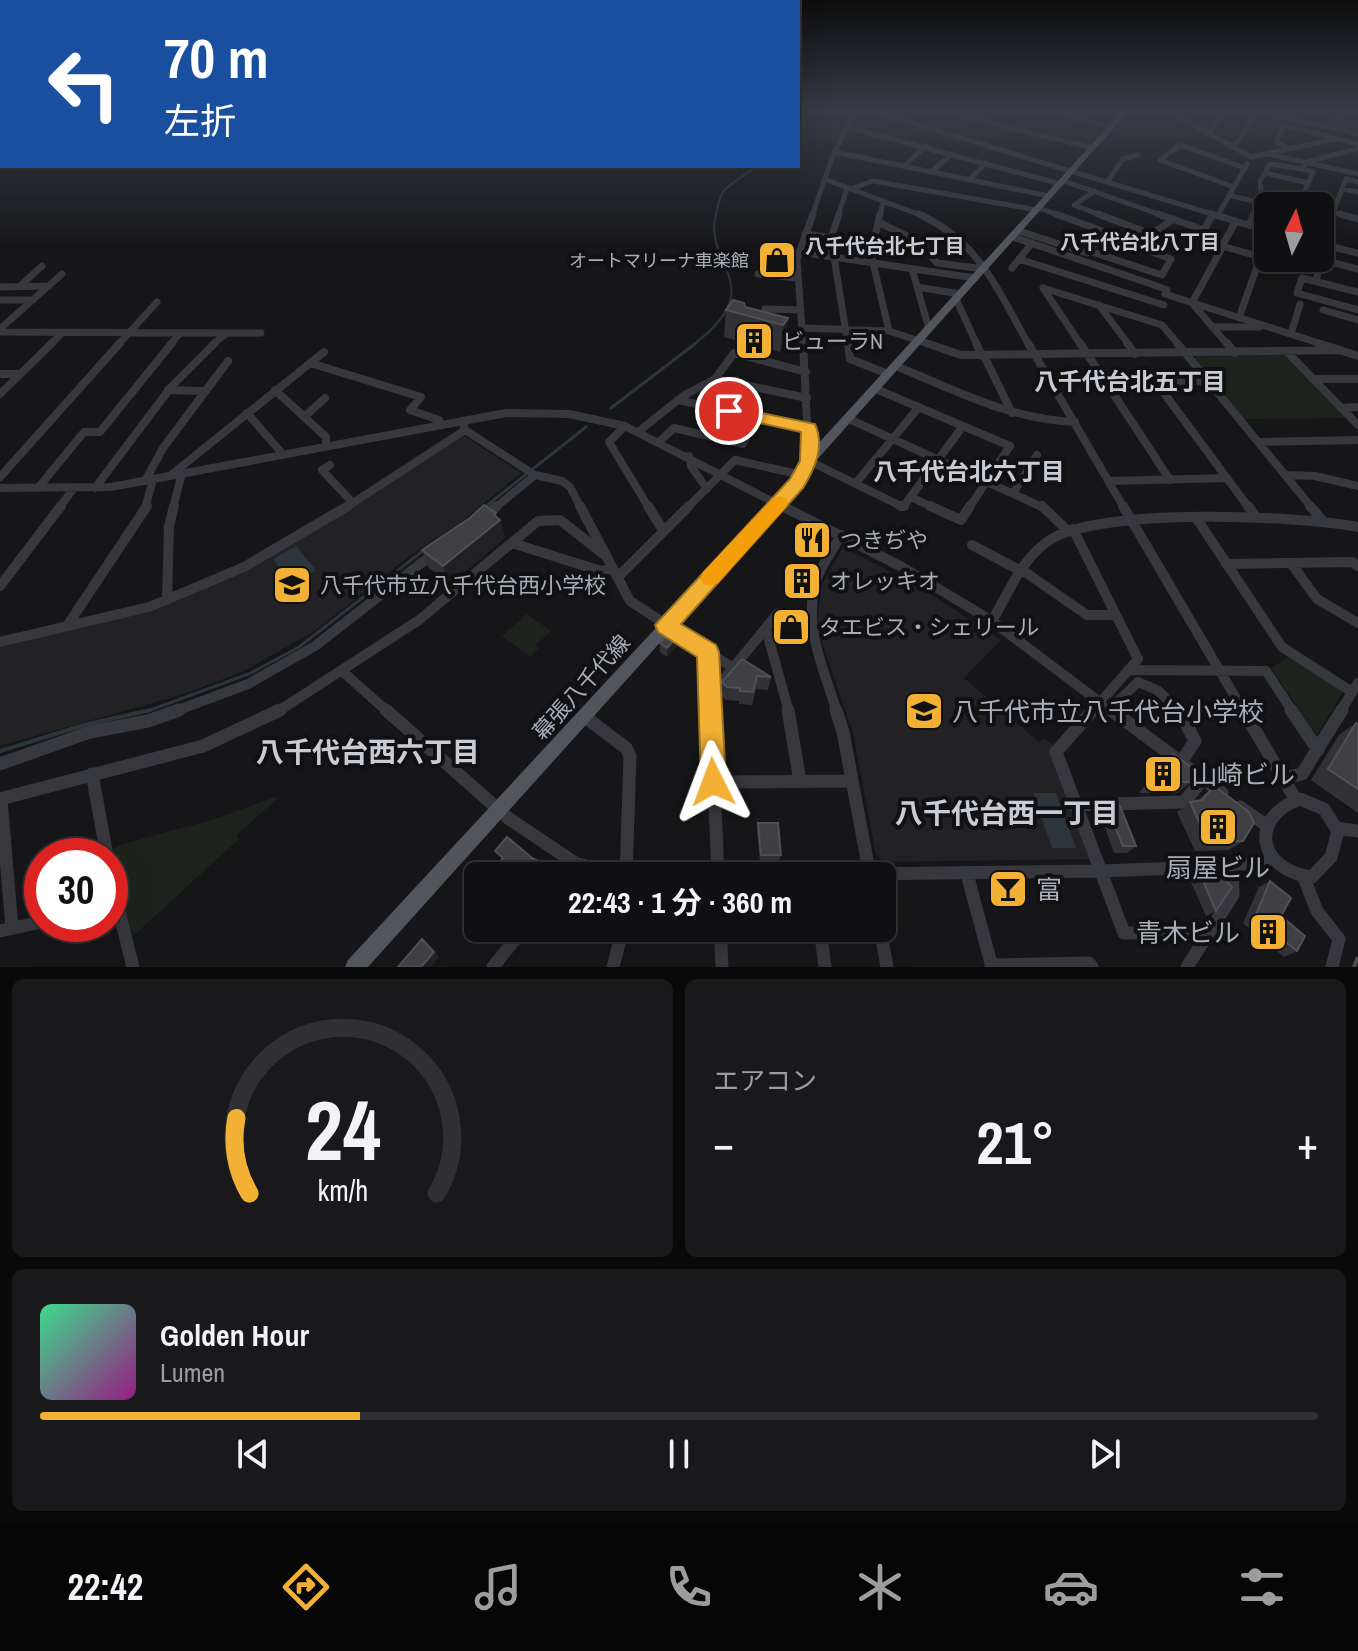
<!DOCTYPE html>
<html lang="ja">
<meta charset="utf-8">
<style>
:root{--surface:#101012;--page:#19191b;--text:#f1f3f6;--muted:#9c9d9f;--line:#303032;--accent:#f2b134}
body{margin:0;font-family:"Archivo Narrow","Noto Sans JP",sans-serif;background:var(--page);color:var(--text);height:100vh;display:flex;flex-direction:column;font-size:30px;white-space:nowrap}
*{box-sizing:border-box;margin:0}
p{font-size:26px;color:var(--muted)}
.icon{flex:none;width:44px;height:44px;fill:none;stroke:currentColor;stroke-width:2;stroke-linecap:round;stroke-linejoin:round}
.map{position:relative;height:967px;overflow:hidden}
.side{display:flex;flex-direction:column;gap:12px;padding:12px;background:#09090a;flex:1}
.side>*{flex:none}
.top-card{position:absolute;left:0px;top:0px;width:800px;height:168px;box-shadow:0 8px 32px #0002,0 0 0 2px var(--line);background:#1a4fa0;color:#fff;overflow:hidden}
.needle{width:52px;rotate:5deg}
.controls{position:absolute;left:1254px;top:192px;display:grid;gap:16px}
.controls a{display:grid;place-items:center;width:80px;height:80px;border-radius:12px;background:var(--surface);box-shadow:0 8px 32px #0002,0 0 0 2px var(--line);font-size:40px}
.speed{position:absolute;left:24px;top:838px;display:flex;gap:16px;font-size:40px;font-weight:700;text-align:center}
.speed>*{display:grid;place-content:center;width:104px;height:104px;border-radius:50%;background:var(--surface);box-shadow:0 8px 32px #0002,0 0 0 2px var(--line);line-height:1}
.speed .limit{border:12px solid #d22;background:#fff;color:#111}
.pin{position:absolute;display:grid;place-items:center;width:68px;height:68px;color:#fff;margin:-34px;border:4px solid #fff;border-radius:50%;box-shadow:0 2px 8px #0007}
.me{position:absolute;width:88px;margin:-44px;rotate:357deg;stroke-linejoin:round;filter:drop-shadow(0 0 6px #0008)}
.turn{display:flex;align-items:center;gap:28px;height:168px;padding:0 32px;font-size:36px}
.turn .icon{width:104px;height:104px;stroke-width:2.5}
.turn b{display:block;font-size:56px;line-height:68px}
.big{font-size:60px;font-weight:700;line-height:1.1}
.side .widget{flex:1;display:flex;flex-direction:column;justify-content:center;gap:12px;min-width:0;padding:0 28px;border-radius:12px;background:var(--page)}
.side .dial{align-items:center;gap:0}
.dial svg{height:208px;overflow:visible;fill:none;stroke:var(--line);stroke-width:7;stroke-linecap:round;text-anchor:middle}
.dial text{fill:var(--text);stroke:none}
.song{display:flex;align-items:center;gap:24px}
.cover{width:96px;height:96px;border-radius:12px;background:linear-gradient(135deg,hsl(150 70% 55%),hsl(310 70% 35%))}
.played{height:8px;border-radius:4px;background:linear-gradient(90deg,var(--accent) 25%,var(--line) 25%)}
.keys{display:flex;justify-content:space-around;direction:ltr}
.heat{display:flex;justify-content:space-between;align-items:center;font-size:44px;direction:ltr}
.side .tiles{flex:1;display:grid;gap:12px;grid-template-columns:1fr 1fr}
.widget:last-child{grid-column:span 2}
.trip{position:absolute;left:464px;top:862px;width:432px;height:80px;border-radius:12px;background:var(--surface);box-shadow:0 8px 32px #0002,0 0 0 2px var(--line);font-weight:700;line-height:80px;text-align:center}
.menu{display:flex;height:128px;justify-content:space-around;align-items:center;background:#060607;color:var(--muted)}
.menu .icon{width:56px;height:56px}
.menu .on{color:var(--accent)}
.menu b{font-size:36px;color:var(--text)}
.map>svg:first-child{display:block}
.built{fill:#222225}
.green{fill:#1c231d}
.water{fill:#2c353c}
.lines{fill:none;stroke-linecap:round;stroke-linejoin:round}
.stream-far2{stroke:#2c353c;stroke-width:2}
.stream-far1{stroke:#2c353c;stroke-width:3}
.stream{stroke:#2c353c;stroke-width:4}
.minor-far4{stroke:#37383d;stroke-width:5}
.minor-far3{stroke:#37383d;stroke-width:7}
.minor-far2{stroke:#37383d;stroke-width:8}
.minor-far1{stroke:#37383d;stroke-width:10}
.minor{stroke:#37383d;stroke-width:13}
.major{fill:#53555c;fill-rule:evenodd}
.rail{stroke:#4a4c52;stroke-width:4;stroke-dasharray:15 12;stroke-linecap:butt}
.wall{fill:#323236}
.shaded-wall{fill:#212124}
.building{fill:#3f3f44;stroke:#4f5156;stroke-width:2}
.route{fill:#f2b134;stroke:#9d7322;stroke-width:2}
.slow{fill:#f59e0b}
.labels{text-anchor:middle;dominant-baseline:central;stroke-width:8;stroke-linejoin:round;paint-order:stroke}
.far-poi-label{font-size:18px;fill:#a8adb8;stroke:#111113;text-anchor:end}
.far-neighbourhood-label{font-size:20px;font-weight:bold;fill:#c9ccd4;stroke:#111113}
.poi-label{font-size:22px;fill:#a8adb8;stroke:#111113;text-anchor:start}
.street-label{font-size:22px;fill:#a8adb8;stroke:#111113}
.neighbourhood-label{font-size:24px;font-weight:bold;fill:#c9ccd4;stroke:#111113}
.near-poi-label{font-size:26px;fill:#a8adb8;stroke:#111113;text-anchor:start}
.near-neighbourhood-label{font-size:28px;font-weight:bold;fill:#c9ccd4;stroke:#111113}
</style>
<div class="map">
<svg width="1358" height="967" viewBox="0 0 1358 967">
<rect width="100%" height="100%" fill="#161618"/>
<path class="built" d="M463 435 521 473 459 524 412 554 315 631 242 672 184 694 0 746V645L144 613 352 508Z
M843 547 921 588 1001 640 964 678 1039 742 1044 738 1054 746 1090 859 884 862 876 855 853 733 820 636 818 616 822 584Z"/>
<path class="green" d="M1286 355 1348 418 1243 419 1194 359 1198 356Z
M527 614 551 631 536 645 539 648 530 657 502 636Z
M1290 656 1343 691 1317 735 1271 668Z
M275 797 277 799 236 835 239 839 133 936 123 904 113 851 119 845 212 820Z"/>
<path class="water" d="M296 546 316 570 293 584 273 559Z
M1033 793H1056L1076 848H1052Z"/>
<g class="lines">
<path class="stream-far2" d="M693 345C774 284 699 265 717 210 718 205 720 197 723 192 731 182 747 174 757 166"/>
<path class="stream-far1" d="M611 408 696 343
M467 521 586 427
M145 712 251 673 299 647 424 550"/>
<path class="stream" d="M0 751 84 725 150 710"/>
<path class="minor-far4" d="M875 112 1219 216
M946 112 1093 148
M1055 112 1111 128
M1171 112 1251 157 1336 139
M1258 112 1358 134
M1310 112H1323
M846 127 1061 184
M1323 127 1346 112
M1207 134 1227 112
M1233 148 1254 118
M1290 149 1276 142 1284 125 1358 144
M834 152 1049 196
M1268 154 1358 174
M1306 162 1358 149
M1305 163 1303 169 1313 172 1300 202 1261 192 1260 181 1265 173 1308 183
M904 166 926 146
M931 172 952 154
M1265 173 1269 164 1303 169
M824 179 923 216
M969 180 986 163
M1064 181 1164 216
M1107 182 1123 159 1138 155
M1234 187 1160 160 1180 145 1245 168
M851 189 873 181 1037 210
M1342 189 1358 192
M1095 191 1074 205 1103 216
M1229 195 1260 203 1253 216
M1039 208 1061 216
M1218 215 1247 164
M812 216 834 152 855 112
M838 216 847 188
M880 216 883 201
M1347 216 1333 212 1346 179 1358 182"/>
<path class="minor-far3" d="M880 214 871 254 889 331
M919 214C981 243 997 290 1029 345
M1098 214 1151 234 1174 219
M1158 214 1204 230 1213 214
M1212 214 1268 231
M1340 214 1358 219
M1236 221 1222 246 1261 257
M878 222 917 241 937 263 985 269
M1249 225 1254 214
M1019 231 1087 253 1105 232 1056 214
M805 234 928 251
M1013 237 1154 285 1167 290 1165 294 1325 345
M1320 244 1358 253
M1223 246 1192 303 1228 345
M1089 251 1162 275 1171 259 1103 234
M799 252 975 278
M825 256 839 214
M834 257 848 345
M1019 259 1164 305
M1323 260 1358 269
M1293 264 1295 258
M1012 268 1032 243
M912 269 929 329
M758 274 798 278
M1316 281 1325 245
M20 286 42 266
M0 287 49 286
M917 287 960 294
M1043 288 1162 325 1179 345
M1043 288 1081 345
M1358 292 1302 278 1297 293 1358 310
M956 299 977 345
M0 300H33
M1099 305 1129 345
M765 309 801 310
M1323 310 1358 320
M1239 318 1268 235
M1212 327H1260
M803 328 889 331 932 345
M0 329 62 274
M0 332 261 333
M1291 334 1300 304
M50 345 62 333
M118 345 157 302
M170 345 180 333
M212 345 227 333
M803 345 797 259 813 214"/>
<path class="minor-far2" d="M803 343 809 461 903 507 963 426
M848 343 850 359 888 374
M926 343 961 355 1340 350
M976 343 982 356
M1028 343 1124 508
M1080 343 1170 480
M1127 343 1135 354
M1177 343 1312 508
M1227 343 1235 353
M1318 343 1358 356
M1288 353 1358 425
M984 356 1012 413
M310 363 421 397 410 410 439 420 437 425
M896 366C955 390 1011 420 1075 422
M0 374H20
M715 379 807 398
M1313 379H1358
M1155 381 1249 508
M1104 382 1207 381
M876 389 1010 446 969 508
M168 390 204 391
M275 390 326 437V446
M0 394 52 343
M678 400 809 428
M1341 408 1358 407
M247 413 280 451 278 455
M304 417 325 398
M849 419 1044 508
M464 426 465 430 535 475 562 481 570 487 581 508
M625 426 609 442 649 508
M638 432 683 396 715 379 734 353 806 372
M659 442 674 428 743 444 755 417
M1258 442 1358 440
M689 456 691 466 707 489
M330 465 322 470 353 503
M171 475 324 352
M1285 475 1315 476 1358 486
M0 477 120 343
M145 481 163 448 228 361
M1109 481 1227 478
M855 484 919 407
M0 488 111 487 506 413 569 414 625 426 785 508
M38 488 84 432H100L172 343
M95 488 172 386 215 343
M1014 492 1037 455
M911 497 934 508
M59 508 74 488
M145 508 153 480
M173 508 182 473
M345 508 465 430
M495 508 535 475
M687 508 735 460 802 475"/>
<path class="minor-far1" d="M580 506 630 601 733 668
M648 506 663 530
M782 506 904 568 992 621 1113 712
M900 506H904
M930 506 961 520 970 506
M1042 506 1068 531
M1123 506 1244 712
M1248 506 1257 518
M1310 506 1322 520
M483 517 497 506
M1197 519 1282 647 1352 692
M1073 529 1138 659 1092 712
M512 543 601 571 613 568
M972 545 1021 571
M1291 563 1317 599 1358 623
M1226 564 1352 562 1358 566
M1022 570 1087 615H1116
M618 577 689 506
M0 586 61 506
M167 600 169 526 174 506
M992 621C1009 592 1023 555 1053 538 1107 508 1296 515 1358 527
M67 626 147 506
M766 629 789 712
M0 642 149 607 244 567 348 506
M708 652 711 712
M1128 670 1266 671 1293 712
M342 671 388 712
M710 696 778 613 791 614
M1111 708 1138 682 1157 690 1181 712
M173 712 248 684 315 646 433 554
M277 712 419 620 538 521 560 520 606 556
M837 712C824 670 804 629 815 584 819 568 833 550 841 535
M1340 712 1358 683"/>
<path class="minor" d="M386 710 508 818 575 863 622 876
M711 710 718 876
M788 710 800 781
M836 710 843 732 870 876
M1093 710 1056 752 1124 933H1190L1206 937
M1111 710 1222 793
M1179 710 1195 741 1181 762
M1243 710 1296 800
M1291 710 1318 750
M585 717 626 748 630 756 626 876
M0 764 90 732 148 721 179 710
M92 774 107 856
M1283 778 1302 774 1342 710
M713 782 852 781
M0 799 203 746 280 710
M1 799 12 928
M1300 799 1324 809 1338 831 1331 857 1312 877C1259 871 1247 818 1300 799Z
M1076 805 1184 802 1203 779
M1240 807 1266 825
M1337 828 1358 831
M967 874 992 967
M110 875 133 967
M566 876 575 863
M703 876 1101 871 1232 866 1272 858
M1304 878 1317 911 1339 939 1332 967
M720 928 722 967
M820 928 825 967
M880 928 887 967
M0 931 42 922
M991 965 1089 963 1092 967
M493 967 524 928
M613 967 623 928
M1187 967 1233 895 1232 866"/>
<path class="major" d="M1121 112H1128L814 463 801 486 368 967H345L348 960 793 480 805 458Z"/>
<path class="rail" d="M1354 967 1358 957"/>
</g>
<path class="wall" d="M745 307 788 318 784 345 780 352 724 337 726 310Z
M497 518 500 520 505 538 450 584 429 568 422 550Z
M800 531 827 541 818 551 798 540Z
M798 570 810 572 806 588 795 585Z
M780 616 806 626 804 634H779V625Z
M660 643H679L667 657 660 652Z
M742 659 771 677 768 690 756 689 752 705 739 704V701L726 700 721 695 722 682Z
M1356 723 1358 724V813L1311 780 1339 735Z
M1173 754 1191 782 1177 793H1139L1160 766Z
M1214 786 1243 841 1229 850 1195 851 1177 812 1190 802 1197 801Z
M1107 807 1136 846 1127 853H1114L1100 814Z
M758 823 781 855 779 861 760 862 757 830Z
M1201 876 1216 911 1206 916 1191 882Z
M1270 881 1281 916 1297 951 1284 957 1243 923 1259 887Z"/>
<path class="shaded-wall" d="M788 318 784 345 780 352 783 325Z
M496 513 498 521 500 520 505 538 450 584 443 566Z
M829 532 827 541 818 551 820 542Z
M679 634V643L667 657V648Z
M434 952 439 957 431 967H421Z"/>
<path class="building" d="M733 300 744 303 745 307 788 318 783 325 726 310Z
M484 505 496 513 494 515 500 520 443 566 422 550 470 518Z
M808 521 829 532 820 542 800 531Z
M798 570 810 572 807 583 796 580Z
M783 612 804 614 806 626H781L780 616Z
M672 629 679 634 667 648 660 643Z
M742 659 771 677 757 676 753 692 740 691V688L727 687 722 682Z
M1356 723 1358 724V789L1328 769Z
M1173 754 1198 772 1191 782H1151Z
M1214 786 1249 812 1254 823 1243 841 1208 842 1190 802 1202 800Z
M1120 806 1136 846H1123L1107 807Z
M758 823H778L781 855H761Z
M507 837 532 858 555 870 552 876H528L524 874 523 876H508L510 873 499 863 503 858 495 851Z
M1201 876H1222L1232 887 1216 911Z
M1270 881 1291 898 1281 916 1305 936 1297 951 1255 917Z
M422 939 434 952 421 967H398Z"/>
<linearGradient id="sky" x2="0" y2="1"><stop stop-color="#0c0c0d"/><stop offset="0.45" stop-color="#363c48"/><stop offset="1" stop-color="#363c48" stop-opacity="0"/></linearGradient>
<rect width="1358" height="248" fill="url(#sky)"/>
<path class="route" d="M729 406 815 424C825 447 815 468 803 488L681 624 716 645 719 652 726 782 722 791 713 795 704 791 701 782 697 657 658 632 655 625 790 479 800 461 801 432 723 415 721 411 723 407Z"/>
<path class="slow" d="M779 496 786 498 788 503 786 507 717 584 710 586 703 584 700 578 703 572 773 498Z"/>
<defs>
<g id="shop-square" transform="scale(2)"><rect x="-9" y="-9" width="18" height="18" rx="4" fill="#f2b134" stroke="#111113"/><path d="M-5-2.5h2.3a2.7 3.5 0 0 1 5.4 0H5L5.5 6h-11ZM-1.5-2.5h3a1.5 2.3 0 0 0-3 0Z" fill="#111"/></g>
<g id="building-square" transform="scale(2)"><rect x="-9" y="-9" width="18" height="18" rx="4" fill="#f2b134" stroke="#111113"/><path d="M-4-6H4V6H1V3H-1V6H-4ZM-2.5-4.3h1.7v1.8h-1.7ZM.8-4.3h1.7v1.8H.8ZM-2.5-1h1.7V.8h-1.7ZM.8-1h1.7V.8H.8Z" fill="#111"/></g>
<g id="restaurant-square" transform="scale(2)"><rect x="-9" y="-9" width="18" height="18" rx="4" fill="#f2b134" stroke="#111113"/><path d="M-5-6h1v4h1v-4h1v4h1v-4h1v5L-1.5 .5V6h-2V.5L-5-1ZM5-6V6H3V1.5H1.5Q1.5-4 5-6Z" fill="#111"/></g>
<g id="school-square" transform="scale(2)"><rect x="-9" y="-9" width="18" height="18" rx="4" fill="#f2b134" stroke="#111113"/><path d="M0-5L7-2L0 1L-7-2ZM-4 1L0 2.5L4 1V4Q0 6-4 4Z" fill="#111"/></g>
<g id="bar-square" transform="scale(2)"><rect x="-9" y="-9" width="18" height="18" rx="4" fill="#f2b134" stroke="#111113"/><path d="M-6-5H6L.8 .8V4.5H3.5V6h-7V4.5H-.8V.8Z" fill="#111"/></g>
</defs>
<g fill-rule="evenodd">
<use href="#shop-square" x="777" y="260"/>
<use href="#building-square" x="754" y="341"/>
<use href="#restaurant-square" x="812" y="540"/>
<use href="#building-square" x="802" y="581"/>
<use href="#school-square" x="292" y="585"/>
<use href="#shop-square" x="791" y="627"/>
<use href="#school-square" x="924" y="711"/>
<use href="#building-square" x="1163" y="774"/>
<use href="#building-square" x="1218" y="827"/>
<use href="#bar-square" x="1008" y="889"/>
<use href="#building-square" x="1268" y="932"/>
</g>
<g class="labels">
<g class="far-poi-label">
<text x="749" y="260">オートマリーナ車楽館</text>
</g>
<g class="far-neighbourhood-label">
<text x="1140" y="241">八千代台北八丁目</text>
<text x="885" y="245">八千代台北七丁目</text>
</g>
<g class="poi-label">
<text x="782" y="341">ビューラN</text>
<text x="840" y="540">つきぢや</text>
<text x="830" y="581">オレッキオ</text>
<text x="320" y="585">八千代市立八千代台西小学校</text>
<text x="819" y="627">タエビス・シェリール</text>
</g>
<g class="street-label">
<text transform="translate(581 687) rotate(-48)">幕張八千代線</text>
</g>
<g class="neighbourhood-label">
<text x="1130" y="381">八千代台北五丁目</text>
<text x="969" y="471">八千代台北六丁目</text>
</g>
<g class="near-poi-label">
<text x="952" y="711">八千代市立八千代台小学校</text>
<text x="1191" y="774">山崎ビル</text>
<text x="1218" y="867" text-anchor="middle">扇屋ビル</text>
<text x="1036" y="889">富</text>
<text x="1240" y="932" text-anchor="end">青木ビル</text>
</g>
<g class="near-neighbourhood-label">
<text x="368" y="752">八千代台西六丁目</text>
<text x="1007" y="813">八千代台西一丁目</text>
</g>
</g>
</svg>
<div class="controls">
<a><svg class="needle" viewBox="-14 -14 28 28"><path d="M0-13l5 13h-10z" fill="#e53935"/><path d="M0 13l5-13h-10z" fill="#9c9d9f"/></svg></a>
</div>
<div class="speed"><div class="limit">30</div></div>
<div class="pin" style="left:729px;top:411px;background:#d93025"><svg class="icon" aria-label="arrive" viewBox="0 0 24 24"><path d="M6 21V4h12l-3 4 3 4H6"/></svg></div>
<svg class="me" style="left:713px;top:782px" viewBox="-20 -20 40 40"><path d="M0-17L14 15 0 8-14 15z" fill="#f2b134" stroke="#fff" stroke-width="4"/></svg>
<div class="trip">22:43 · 1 分 · 360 m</div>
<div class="top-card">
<div class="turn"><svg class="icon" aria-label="left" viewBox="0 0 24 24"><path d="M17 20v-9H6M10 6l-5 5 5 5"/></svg><div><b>70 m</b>左折</div></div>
</div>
</div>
<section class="side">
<div class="tiles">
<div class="widget dial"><svg viewBox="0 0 100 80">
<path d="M14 69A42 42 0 1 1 86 69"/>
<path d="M14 69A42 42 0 0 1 9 40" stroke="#f2b134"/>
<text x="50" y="56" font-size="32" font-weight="700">24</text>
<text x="50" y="72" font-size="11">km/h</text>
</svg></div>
<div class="widget"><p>エアコン</p>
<div class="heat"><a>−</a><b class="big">21°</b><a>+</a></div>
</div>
<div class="widget">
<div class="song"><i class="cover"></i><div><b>Golden Hour</b><p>Lumen</p></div></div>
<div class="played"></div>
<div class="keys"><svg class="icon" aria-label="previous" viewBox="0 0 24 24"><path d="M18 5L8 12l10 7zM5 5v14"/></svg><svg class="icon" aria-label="pause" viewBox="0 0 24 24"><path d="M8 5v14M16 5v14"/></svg><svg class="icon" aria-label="next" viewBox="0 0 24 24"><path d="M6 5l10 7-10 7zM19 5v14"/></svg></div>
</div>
</div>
</section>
<nav class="menu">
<b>22:42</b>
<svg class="icon on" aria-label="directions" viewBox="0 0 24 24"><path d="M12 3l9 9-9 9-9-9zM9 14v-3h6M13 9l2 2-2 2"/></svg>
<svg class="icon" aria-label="music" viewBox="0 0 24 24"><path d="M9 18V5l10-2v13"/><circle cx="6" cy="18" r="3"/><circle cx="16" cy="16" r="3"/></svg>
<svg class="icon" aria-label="phone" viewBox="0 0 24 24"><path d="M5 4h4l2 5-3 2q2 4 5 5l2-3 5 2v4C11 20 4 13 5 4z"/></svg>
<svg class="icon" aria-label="climate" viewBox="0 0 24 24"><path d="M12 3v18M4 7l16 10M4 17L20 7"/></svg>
<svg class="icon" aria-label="car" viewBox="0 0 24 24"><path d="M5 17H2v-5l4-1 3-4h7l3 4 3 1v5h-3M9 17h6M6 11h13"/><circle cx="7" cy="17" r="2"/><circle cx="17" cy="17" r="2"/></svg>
<svg class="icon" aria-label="filters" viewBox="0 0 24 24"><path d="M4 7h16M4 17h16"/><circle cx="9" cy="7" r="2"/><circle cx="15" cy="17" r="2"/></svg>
</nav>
